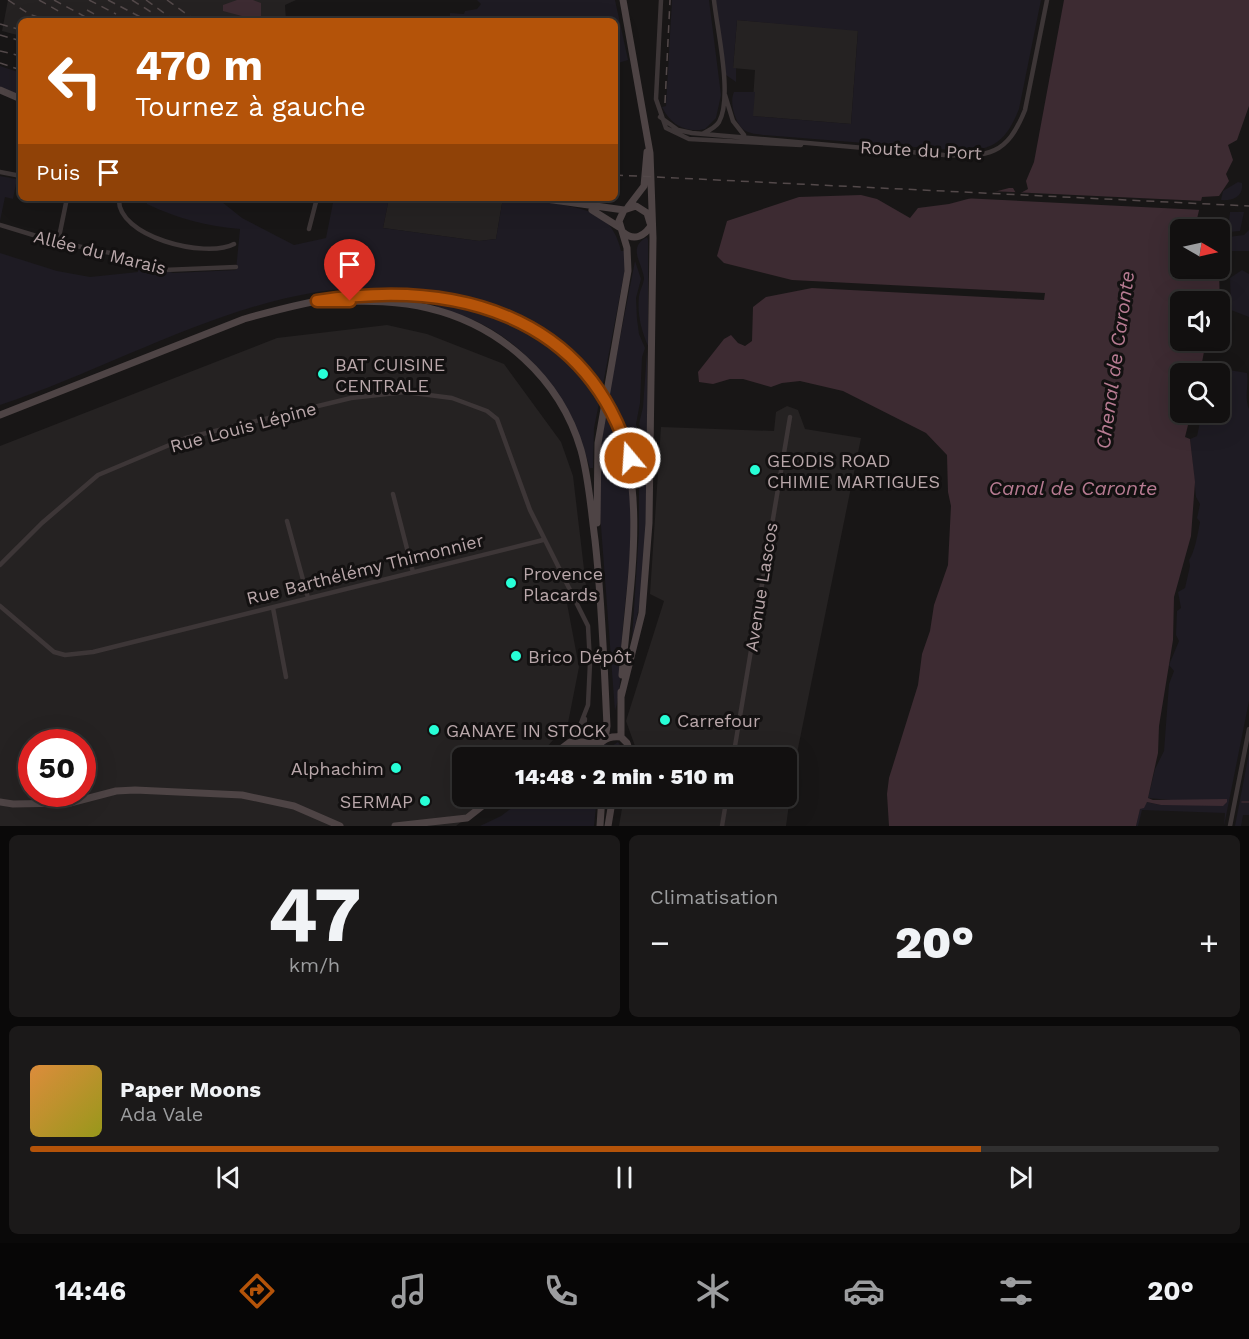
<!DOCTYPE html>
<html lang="fr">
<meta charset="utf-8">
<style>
:root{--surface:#121010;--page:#1b1919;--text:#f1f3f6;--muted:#9c9d9f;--line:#313030;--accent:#b45309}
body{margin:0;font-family:"Work Sans",sans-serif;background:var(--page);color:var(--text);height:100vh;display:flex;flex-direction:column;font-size:22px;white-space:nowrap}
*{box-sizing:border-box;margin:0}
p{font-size:20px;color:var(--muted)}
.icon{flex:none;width:33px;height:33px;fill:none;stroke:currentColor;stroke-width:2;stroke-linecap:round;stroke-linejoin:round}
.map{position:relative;height:826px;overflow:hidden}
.drawer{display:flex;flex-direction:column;gap:9px;padding:9px;background:#0a0909;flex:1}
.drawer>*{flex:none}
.top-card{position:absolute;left:18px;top:18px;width:600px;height:183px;border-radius:9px;box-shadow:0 6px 24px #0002,0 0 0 2px var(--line);background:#b45309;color:#fff;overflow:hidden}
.needle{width:39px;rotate:99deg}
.controls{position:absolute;left:1170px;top:219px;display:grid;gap:12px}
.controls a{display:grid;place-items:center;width:60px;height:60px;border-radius:9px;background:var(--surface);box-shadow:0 6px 24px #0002,0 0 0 2px var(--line);font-size:30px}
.speed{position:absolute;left:18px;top:729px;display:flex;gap:12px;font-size:30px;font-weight:700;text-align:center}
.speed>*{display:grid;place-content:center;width:78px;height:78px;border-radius:50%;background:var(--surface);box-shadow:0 6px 24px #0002,0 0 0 2px var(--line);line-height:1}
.speed .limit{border:9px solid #d22;background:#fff;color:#111}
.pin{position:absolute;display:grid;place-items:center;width:51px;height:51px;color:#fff;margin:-62px -26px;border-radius:50% 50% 50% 0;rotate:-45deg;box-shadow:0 0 6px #0007}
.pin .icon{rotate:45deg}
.me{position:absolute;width:66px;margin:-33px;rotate:342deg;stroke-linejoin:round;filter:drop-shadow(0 0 4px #0008)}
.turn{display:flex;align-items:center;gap:21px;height:126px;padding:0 18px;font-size:27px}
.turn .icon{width:78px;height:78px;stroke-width:2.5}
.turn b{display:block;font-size:42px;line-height:51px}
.then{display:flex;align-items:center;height:57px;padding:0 18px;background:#0003;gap:12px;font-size:22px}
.big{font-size:45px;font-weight:800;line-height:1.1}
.drawer .card{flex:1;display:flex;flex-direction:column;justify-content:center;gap:9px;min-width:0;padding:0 21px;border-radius:9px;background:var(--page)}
.drawer .dial{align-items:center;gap:0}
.dial b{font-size:78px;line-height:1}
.song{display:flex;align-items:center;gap:18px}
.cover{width:72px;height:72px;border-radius:9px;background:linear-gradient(135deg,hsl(30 70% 55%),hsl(60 70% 35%))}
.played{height:6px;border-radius:3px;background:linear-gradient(90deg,var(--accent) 80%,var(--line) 80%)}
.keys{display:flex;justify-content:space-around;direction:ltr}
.heat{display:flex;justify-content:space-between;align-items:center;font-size:33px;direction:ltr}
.drawer .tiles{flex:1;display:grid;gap:9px;grid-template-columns:1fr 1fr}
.card:last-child{grid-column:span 2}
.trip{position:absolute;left:452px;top:747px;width:345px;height:60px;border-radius:9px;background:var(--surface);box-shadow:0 6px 24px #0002,0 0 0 2px var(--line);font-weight:800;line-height:60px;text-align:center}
.dock{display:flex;height:96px;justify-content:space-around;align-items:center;background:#070606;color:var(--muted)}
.dock .icon{width:42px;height:42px}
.dock .active{color:var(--accent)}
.dock b{font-size:27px;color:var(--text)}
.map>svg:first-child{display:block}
.built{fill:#252222;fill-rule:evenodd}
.green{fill:#1e1b23}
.water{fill:#3d2b32}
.pier{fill:#181616}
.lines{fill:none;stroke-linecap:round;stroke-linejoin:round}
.stream{stroke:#3d2b32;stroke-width:1.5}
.street{stroke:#3d3637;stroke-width:4.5}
.secondary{stroke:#4e4445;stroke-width:7}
.rail{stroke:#53494a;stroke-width:1.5;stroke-dasharray:8 6;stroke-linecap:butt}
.secondary-bridge{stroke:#4e4445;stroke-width:7}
.route-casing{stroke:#753606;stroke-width:15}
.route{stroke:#b45309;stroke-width:10}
.poi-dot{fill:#27ffd7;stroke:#131111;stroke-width:2}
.labels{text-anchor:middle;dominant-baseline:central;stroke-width:6;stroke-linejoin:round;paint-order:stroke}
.street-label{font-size:18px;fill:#b9a7aa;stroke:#131111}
.poi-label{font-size:18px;fill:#b9a7aa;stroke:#131111;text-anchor:start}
.water-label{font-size:20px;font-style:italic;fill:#b77b92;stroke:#131111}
</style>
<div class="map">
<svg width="1249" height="826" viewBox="0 0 1249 826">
<rect width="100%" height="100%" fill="#181616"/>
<path class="built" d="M8 0H296L285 5 286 21H21V36L2 31Z
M737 20 858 30 851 124 752 116 755 70 733 68Z
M389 198H503L496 239 479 241 383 228Z
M387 325 427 334 504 364 561 442 573 476 586 586 566 598 579 667 568 723 538 757 462 758V796L492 797 456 826H0V446L277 338ZM32 742H82V794H32Z
M787 406 798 410 805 429 861 438 794 768 786 826H619L624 797 786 796V758L639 757 626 721 664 601 650 594 661 427 774 431 776 412Z"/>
<path class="green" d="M477 0H615L628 60 615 64V21H450V13L464 14 465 11 477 9 481 4Z
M672 0H709L721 95 716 118 705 129C686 134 670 124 662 107L666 106Z
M716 0H1041L1019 109C1007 138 997 149 965 151L764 135C757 134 750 134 744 130 735 123 729 102 734 92H755L753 116 851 124 858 31 737 20 733 68H736V82L726 75Z
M0 66 21 73V96L0 87Z
M0 176 17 179 13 199 5 197 0 221Z
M1238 182 1242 183C1244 197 1232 201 1221 200L1223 191Z
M146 198H217L242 218 294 245 326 238 334 198H389L383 228 479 241 496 239 503 198C524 198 583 206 599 216 612 224 618 238 621 251H624L625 269 603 384C571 338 521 312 467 300 419 290 366 284 317 292 207 310 106 370 0 405V253L57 271 90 277 138 272V261L173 273 236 270 240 229C207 226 178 219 147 204Z
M1230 212H1244L1240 231 1228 232Z
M1249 230V251H1231L1227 247 1228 237 1244 235Z
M647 237 648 240V346C641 329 637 314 639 296 640 290 644 283 644 278 642 262 627 248 647 237Z
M635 261 641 279 636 298 637 319 639 334 645 348 642 357 640 403 636 424 642 445 647 449V464C646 522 647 584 632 639L639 532V482L627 428 609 394Z
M1242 270 1249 274V317L1231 310 1230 278Z
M431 303C499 313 561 339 600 398L594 428 593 468H590C572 406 537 351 478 322 463 315 444 312 431 303Z
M647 351V444L639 424 643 407Z
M1211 367 1247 373C1249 385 1244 397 1249 409V701L1224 826 1225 813 1142 810 1138 826H1136L1140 808 1147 802 1161 805H1226L1148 798 1155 769 1164 751 1169 684 1174 671 1169 665 1179 641 1176 635 1177 611 1181 608 1178 592 1185 588 1190 566 1189 560C1195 552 1198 532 1200 522L1197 518 1200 504 1196 497 1190 439 1197 436 1202 413 1220 412V374L1210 373Z
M607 409C646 478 628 563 622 638 620 661 622 690 615 711L599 500 600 450Z
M618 742 627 757 597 758 605 744 612 746Z
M1249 753V815H1243L1241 826H1235Z
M526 797H597L594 826H480L501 816Z"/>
<path class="water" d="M237 0H253L261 3V21L223 11V5Z
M1064 0H1249V106L1237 140 1228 145 1233 160 1226 174 1229 181 1219 196 1202 197 1197 219 1204 220 1208 229 1180 230V268L1219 269 1220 309V302H1180V340L1206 341 1200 373 1180 374V412L1191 413 1185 437 1190 439 1195 482 1191 536 1174 597 1173 640 1159 726 1158 753 1148 798 1153 800 1227 799V802L1223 806 1161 805 1147 802 1144 808 1140 809 1136 826H889L887 794 889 778 918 685 922 654 930 631 934 605 948 565 951 506 948 492 947 455 926 433 843 391 800 381 782 383 771 387 743 379H730L713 384 699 382 698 372 724 339 731 335 738 343 745 346 752 341 753 307 766 297 812 288 1044 300 1045 293 792 280 724 263 717 256 727 221 799 197 861 195 877 199 910 218 918 208 949 204 1009 188H1013L1017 195 1028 189 1026 181 1034 162Z"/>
<path class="pier" d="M989 191 1160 199 1204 201 1202 210 962 198Z"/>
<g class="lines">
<path class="stream" d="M1242 802H1249"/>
<path class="street" d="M661 0 656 99 666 128 689 139 801 145
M725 95 733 121 744 135
M660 117 678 130 692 133 944 155C989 157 1007 155 1025 110L1047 0
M704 133C710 130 716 127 719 122 733 97 717 29 714 0
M0 172 21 176
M119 198C116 237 206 259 234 244
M0 225 53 241 139 259 164 270 236 267
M309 229 317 198
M58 242 67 198
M393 494 413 572
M287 521 308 598
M0 565 42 523 98 475 186 438 351 398 405 392 452 398 487 411 497 419 530 510 588 626 590 663 588 705 574 741
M0 606 54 652 65 655 93 652 543 540
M273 608 286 677
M585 719 583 733 590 741
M647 758 676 754 700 758
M733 758 790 417
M786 776H790
M722 826 727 796
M1230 826 1249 729"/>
<path class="secondary" d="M0 90 21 99
M539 198 624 210
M628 207 644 186 647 152
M592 210 619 227
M623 232C634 242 645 236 652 224
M337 301C367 301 399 301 428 308 500 325 560 378 581 450 589 479 591 510 595 540 602 602 604 664 607 726L605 739
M615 414C648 497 629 588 622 675
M0 415 244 319C276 310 309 301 342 297 434 285 541 310 598 386
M597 523 598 443 628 271 627 248 619 221 624 210 636 206 647 213 650 223
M621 692V737L627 743 632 758
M621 697 642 613 649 523 653 238 650 153 623 0
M574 741 592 756
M549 758 570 742H600
M592 758C598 744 604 735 621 737
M0 802 13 804 70 803 116 791 135 790 242 795 294 806 340 826
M395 826 467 818 495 796
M600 826 602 796
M608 826 613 796"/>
<path class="rail" d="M8 0 29 14 50 21
M39 0 60 12
M54 0 93 21
M89 0 116 14
M108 0 148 21
M132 0 151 12
M146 0 175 21
M167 0 196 21
M87 10 107 21
M0 24 21 30
M0 35 21 41
M0 51 21 56
M0 63 21 70
M665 103 670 0
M615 175 1249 206"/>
<path class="secondary-bridge" d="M598 386 615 414"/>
</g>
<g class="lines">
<g class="route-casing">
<path id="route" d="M350 301H317C453 279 587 313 630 458"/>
</g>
<use href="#route" class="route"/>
</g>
<g class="poi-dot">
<circle cx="323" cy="374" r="6"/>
<circle cx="755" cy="470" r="6"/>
<circle cx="511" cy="583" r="6"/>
<circle cx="516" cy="656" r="6"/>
<circle cx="665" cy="720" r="6"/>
<circle cx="434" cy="730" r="6"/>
<circle cx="396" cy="768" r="6"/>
<circle cx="425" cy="801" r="6"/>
</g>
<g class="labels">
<g class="street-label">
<text transform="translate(921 150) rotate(3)">Route du Port</text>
<text transform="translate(100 252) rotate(14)">Allée du Marais</text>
<text transform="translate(243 427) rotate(-15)">Rue Louis Lépine</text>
<text transform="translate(365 569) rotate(-14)">Rue Barthélémy Thimonnier</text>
<text transform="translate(761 587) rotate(-81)">Avenue Lascos</text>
</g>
<g class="poi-label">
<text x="335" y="364">BAT CUISINE<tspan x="335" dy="21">CENTRALE</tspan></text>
<text x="767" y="460">GEODIS ROAD<tspan x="767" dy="21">CHIMIE MARTIGUES</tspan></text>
<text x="523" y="573">Provence<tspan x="523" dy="21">Placards</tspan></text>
<text x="528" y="656">Brico Dépôt</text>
<text x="677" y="720">Carrefour</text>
<text x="446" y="730">GANAYE IN STOCK</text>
<text x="384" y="768" text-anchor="end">Alphachim</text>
<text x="413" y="801" text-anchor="end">SERMAP</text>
</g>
<g class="water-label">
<text transform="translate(1115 360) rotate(-82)">Chenal de Caronte</text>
<text x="1073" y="488">Canal de Caronte</text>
</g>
</g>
</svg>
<div class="controls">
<a><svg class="needle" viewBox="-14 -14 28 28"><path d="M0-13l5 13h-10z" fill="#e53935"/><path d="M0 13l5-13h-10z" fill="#9c9d9f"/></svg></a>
<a><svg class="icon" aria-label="sound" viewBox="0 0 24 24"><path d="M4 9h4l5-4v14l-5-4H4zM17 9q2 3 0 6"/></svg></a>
<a><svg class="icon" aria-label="search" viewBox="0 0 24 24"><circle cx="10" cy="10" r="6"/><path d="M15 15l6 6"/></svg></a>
</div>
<div class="speed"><div class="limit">50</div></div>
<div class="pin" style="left:350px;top:301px;background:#d93025"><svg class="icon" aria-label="arrive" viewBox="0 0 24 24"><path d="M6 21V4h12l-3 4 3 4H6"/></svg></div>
<svg class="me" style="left:630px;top:458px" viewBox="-20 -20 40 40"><circle r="17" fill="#b45309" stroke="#fff" stroke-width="3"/><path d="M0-11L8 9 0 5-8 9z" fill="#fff"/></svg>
<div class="trip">14:48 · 2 min · 510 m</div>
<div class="top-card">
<div class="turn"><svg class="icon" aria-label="left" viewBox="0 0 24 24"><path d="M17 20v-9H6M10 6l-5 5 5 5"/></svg><div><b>470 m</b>Tournez à gauche</div></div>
<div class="then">Puis<svg class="icon" aria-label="arrive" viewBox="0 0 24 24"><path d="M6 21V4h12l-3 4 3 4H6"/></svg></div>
</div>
</div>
<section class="drawer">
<div class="tiles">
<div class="card dial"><b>47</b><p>km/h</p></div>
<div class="card"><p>Climatisation</p>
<div class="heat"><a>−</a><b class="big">20°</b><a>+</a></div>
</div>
<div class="card">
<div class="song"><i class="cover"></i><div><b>Paper Moons</b><p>Ada Vale</p></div></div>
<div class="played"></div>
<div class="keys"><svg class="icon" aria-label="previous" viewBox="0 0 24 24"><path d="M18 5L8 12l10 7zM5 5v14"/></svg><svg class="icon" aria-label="pause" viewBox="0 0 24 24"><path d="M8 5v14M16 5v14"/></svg><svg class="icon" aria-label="next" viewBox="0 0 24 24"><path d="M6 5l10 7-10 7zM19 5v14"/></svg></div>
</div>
</div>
</section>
<nav class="dock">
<b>14:46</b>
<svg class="icon active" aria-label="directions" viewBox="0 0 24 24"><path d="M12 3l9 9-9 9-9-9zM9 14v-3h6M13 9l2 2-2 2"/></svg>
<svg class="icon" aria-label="music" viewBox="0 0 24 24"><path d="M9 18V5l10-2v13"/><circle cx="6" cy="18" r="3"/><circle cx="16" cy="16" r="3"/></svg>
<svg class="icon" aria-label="phone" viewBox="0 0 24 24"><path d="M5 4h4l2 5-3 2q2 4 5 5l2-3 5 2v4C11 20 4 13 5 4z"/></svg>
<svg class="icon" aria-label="climate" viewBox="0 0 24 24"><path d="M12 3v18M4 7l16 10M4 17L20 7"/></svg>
<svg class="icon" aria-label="car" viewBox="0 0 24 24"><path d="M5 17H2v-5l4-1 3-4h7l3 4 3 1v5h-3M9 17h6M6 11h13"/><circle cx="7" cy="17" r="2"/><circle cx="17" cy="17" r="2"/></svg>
<svg class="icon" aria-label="filters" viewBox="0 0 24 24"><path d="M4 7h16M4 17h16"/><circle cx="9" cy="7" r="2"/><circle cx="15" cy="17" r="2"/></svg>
<b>20°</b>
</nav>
